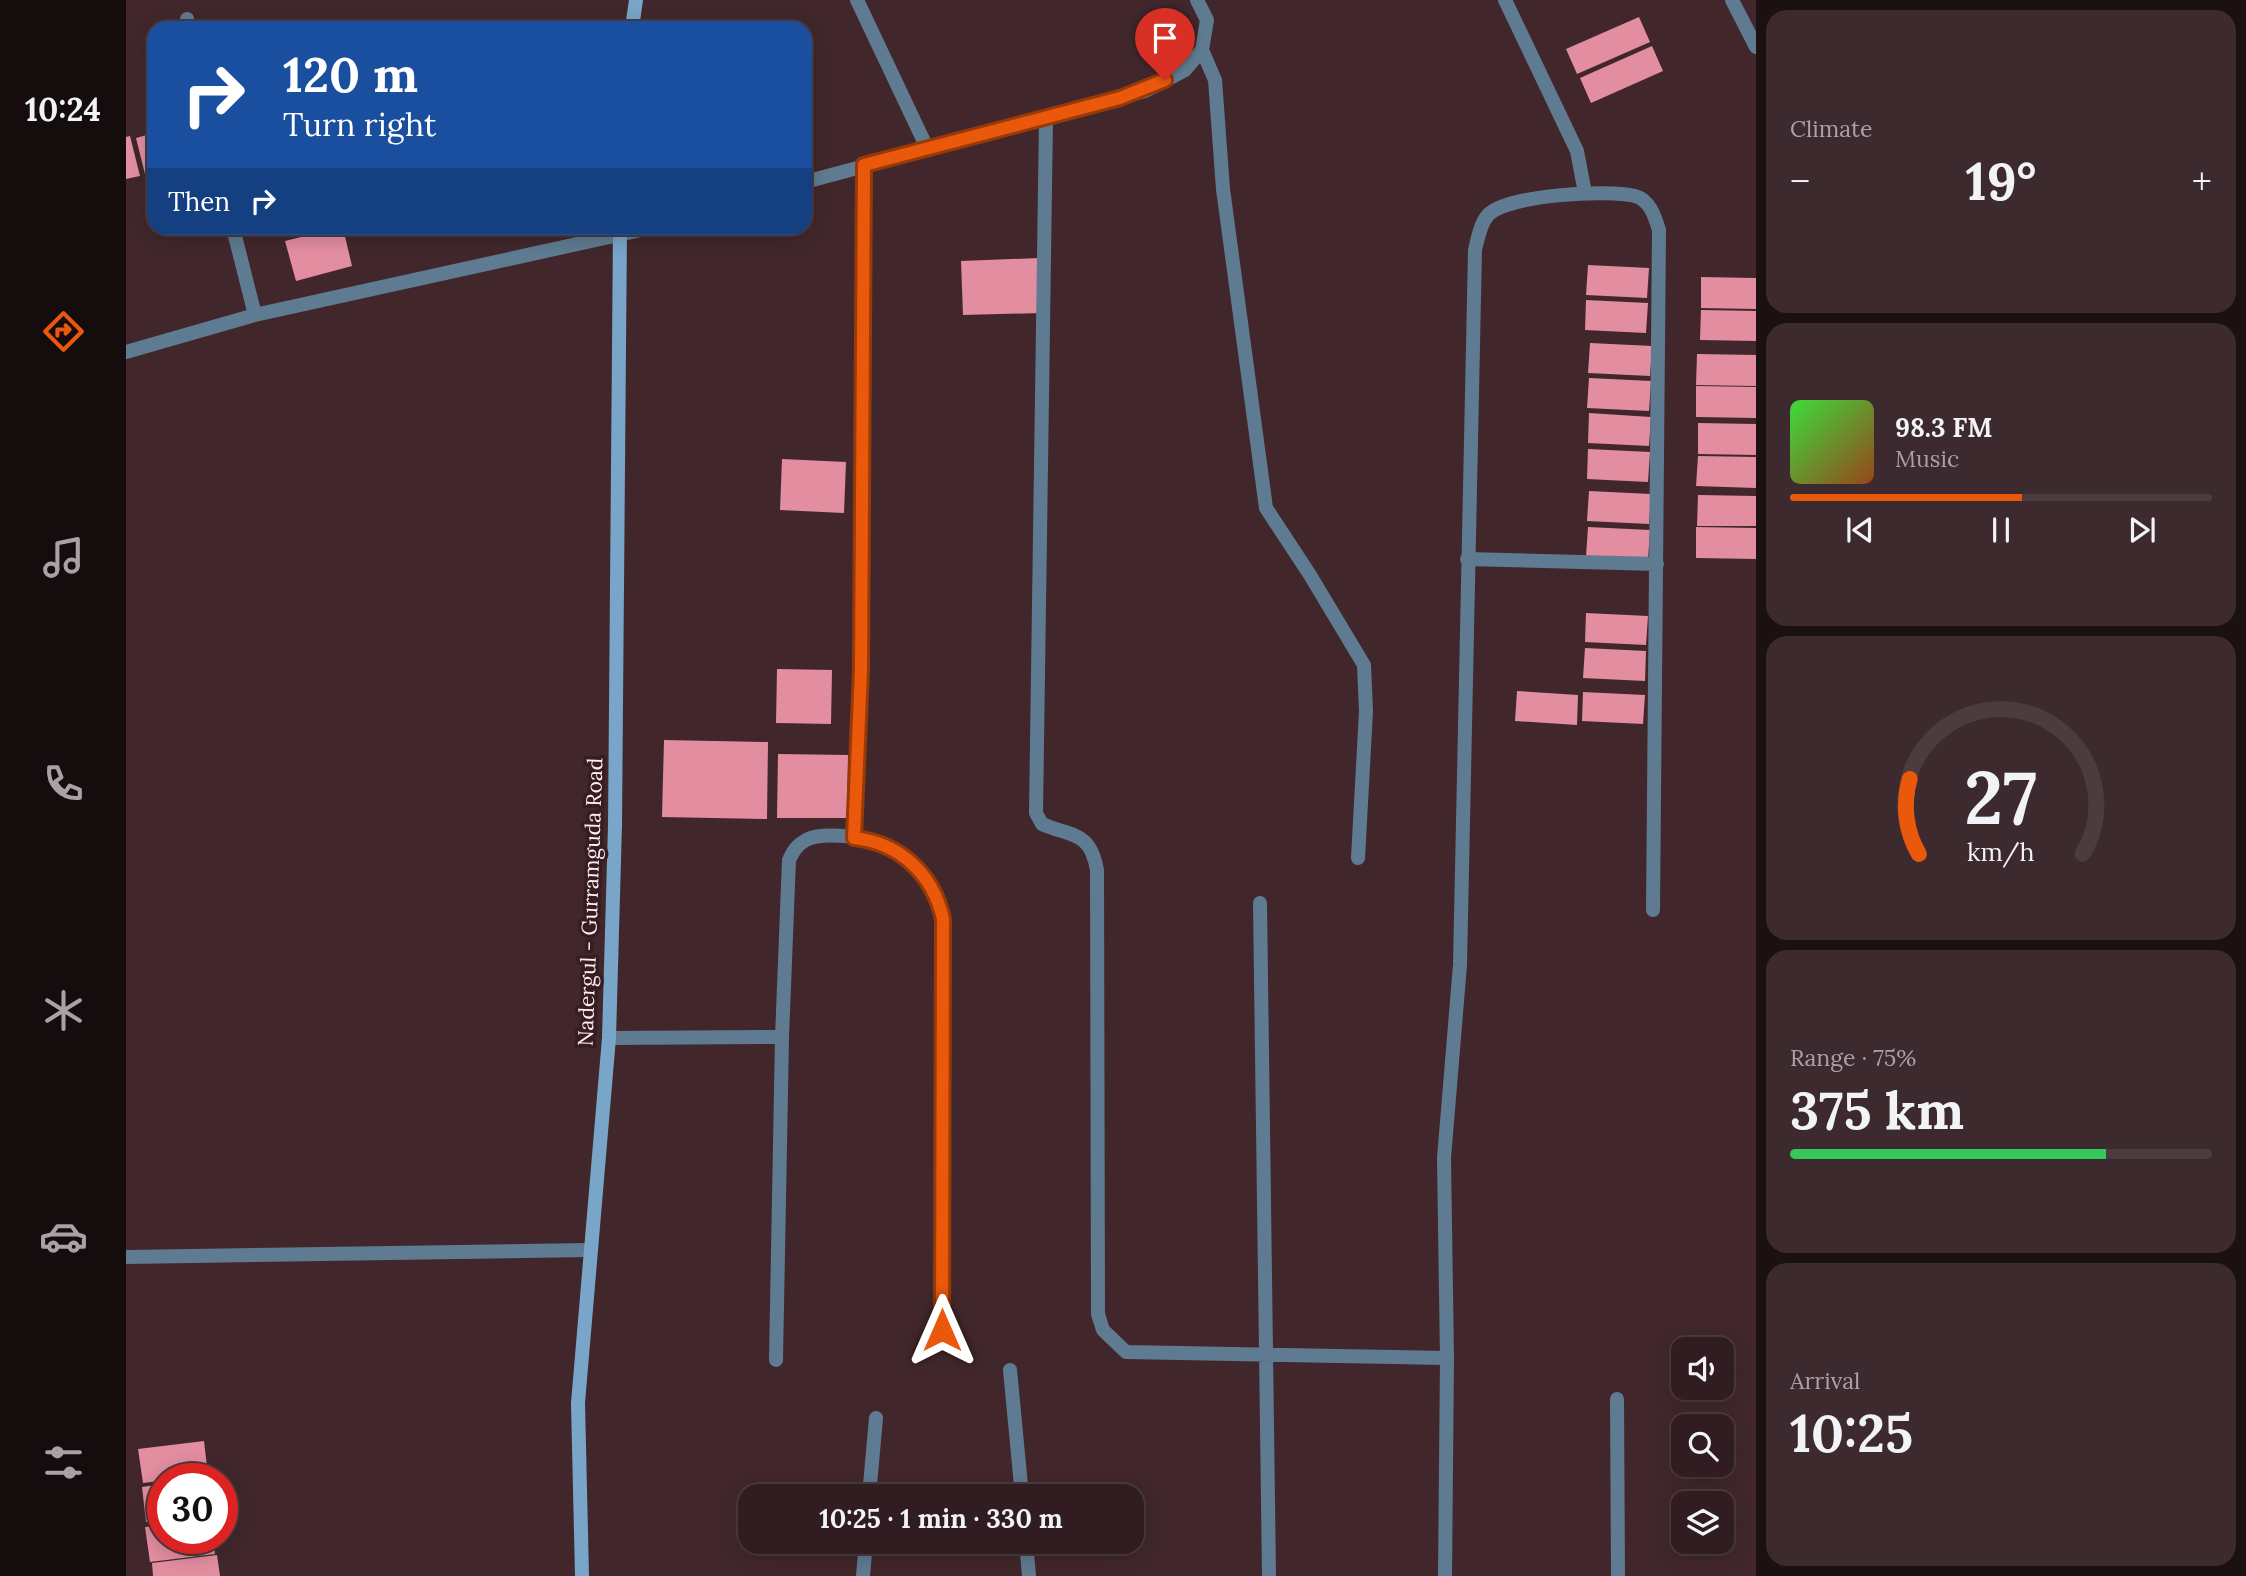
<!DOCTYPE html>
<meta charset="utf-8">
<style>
:root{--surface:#311d21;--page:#3d2a2e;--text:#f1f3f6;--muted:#a8a2a5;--line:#4c3b3f;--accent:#ea580c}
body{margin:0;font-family:Lora,serif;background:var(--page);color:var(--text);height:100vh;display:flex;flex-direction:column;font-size:26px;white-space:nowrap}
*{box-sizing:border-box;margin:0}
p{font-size:23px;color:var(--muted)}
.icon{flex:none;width:38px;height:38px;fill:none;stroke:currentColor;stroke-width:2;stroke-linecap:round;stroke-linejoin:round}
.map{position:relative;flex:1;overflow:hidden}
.sheet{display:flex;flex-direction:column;gap:10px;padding:10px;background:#1b1012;width:490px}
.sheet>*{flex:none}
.banner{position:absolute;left:21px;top:21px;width:665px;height:214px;border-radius:21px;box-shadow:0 4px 18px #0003,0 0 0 2px var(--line);background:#1a4fa0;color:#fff;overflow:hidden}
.tools{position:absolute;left:1545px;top:1337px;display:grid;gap:14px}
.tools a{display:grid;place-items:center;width:63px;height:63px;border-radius:14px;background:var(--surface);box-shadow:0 4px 18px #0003,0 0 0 2px var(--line);font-size:35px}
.speed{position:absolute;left:21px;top:1463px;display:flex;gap:14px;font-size:35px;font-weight:700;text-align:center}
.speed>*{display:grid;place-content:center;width:91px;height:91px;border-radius:50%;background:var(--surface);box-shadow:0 4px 18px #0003,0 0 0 2px var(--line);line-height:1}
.speed .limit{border:10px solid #d22;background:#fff;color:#111}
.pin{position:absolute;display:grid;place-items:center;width:60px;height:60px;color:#fff;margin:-72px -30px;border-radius:50% 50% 50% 0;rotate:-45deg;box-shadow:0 0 7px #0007}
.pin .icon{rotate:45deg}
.me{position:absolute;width:77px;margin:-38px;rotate:0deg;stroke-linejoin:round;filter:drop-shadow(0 0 5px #0008)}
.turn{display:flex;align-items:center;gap:24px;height:147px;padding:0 21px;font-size:32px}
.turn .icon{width:91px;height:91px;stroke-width:2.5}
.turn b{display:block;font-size:49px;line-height:60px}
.then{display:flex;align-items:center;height:66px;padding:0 21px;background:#0003;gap:14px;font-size:26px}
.big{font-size:52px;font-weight:700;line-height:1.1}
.sheet .widget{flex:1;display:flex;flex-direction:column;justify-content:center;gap:10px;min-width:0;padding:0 24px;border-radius:21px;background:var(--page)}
.sheet .dial{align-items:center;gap:0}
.dial svg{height:182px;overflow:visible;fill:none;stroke:var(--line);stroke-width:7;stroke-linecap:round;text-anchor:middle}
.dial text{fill:var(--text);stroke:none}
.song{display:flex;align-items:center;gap:21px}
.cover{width:84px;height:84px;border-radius:10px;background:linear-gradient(135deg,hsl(120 70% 55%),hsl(20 70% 35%))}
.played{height:7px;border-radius:4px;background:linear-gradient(90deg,var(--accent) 55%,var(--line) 55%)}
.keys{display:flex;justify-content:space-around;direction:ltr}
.heat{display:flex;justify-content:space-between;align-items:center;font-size:38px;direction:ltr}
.charge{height:10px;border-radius:5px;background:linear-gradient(90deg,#34c759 75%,var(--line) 0)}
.trip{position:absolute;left:612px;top:1484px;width:406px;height:70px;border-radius:21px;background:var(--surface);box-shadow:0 4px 18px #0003,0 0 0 2px var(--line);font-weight:700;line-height:70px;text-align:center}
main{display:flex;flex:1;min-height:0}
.tab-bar{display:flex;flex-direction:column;width:126px;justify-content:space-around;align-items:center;background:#140c0d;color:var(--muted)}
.tab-bar .icon{width:49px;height:49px}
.tab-bar .active{color:var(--accent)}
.tab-bar b{font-size:32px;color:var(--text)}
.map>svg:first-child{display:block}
.building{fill:#e28ea0}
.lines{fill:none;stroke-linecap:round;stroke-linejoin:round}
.minor{stroke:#5f7b91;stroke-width:14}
.secondary{stroke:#78a5c8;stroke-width:14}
.route-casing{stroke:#983908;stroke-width:18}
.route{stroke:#ea580c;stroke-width:12}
.labels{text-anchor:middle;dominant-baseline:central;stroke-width:7;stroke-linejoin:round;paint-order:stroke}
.street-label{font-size:21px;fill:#fdf1f3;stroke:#371d22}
</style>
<main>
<nav class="tab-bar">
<b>10:24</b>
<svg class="icon active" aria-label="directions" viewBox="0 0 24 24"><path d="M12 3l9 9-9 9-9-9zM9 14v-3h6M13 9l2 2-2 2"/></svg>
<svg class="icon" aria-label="music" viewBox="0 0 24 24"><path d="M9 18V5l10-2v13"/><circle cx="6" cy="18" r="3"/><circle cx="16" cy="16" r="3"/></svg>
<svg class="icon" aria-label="phone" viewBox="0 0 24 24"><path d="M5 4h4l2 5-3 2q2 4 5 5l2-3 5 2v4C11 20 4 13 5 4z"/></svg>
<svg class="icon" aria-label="climate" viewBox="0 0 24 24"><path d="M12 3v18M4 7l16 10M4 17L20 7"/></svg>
<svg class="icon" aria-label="car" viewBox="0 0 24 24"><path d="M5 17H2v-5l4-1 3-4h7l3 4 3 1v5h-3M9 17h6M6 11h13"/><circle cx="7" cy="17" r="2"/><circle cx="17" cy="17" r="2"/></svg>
<svg class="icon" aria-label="filters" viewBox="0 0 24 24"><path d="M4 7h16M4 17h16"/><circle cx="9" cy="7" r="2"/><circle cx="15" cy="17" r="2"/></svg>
</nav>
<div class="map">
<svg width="1630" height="1576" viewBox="0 0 1630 1576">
<rect width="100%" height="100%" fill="#41272c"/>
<path class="building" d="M1513 17 1524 42 1451 74 1440 49Z
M1526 46 1537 71 1465 103 1454 78Z
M28 133V176L20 178 10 138Z
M4 136 14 176 0 179V137Z
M158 228H195L161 237Z
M211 228H217L226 266 170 281 159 241Z
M913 258 915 313 837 315 835 261Z
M1462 265 1523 268 1521 298 1460 295Z
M1575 277 1630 278V309L1575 308Z
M1460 300 1522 303 1520 333 1459 330Z
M1575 310 1630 311V341L1574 340Z
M1464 343 1526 346 1524 376 1462 373Z
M1571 354 1630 355V386L1570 385Z
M1463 378 1525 381 1523 411 1461 408Z
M1570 386 1630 387V418L1570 417Z
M1463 413 1525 417 1523 446 1462 443Z
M1572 423 1630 424V455L1572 454Z
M1462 449 1524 452 1522 482 1461 479Z
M1572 456 1630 457V488L1570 486Z
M656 459 720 462 718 513 654 510Z
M1463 491 1525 494 1523 524 1461 521Z
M1572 495 1630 496V526H1571Z
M1462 527 1524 530 1522 560 1460 557Z
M1570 527 1630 528V559L1570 558Z
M1460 613 1522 616 1520 645 1459 642Z
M1459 648 1520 651 1519 681 1457 678Z
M651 669 706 670 705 724 650 723Z
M1391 691 1452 695 1451 725 1389 721Z
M1457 692 1519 695 1517 724 1456 721Z
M538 740 642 742 641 819 536 817Z
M652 754 722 755 721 818H651Z
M78 1441 82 1475 17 1483 12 1449Z
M37 1484V1520L20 1522 16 1487Z
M37 1525V1538H87L89 1554 24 1562 19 1527Z
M91 1555 94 1576H27L26 1563Z"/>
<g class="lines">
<path class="minor" d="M731 0 802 150
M1379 0 1451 151 1459 193
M1606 0 1630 47
M61 19 63 28
M1076 50 1089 80 1097 189 1140 508 1184 575 1238 665 1240 711 1232 858
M920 118 910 813 916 824C945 837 964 830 971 870L972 1314 977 1330 1000 1352 1321 1358
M679 182 1019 91 1059 70 1076 50 1081 20 1071 0
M107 228 129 315
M0 352 129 315 524 228
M1341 559 1531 564
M728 838 735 670 738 165
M1134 903 1143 1576
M483 1038 656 1037
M0 1257 463 1250
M650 1360 656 1037 663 860C667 851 671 845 680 840 696 831 749 837 765 847 783 857 800 876 810 894 820 911 817 938 818 958L815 1330
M884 1370 896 1496
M1491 1399 1492 1576
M743 1496 750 1418
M900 1542 903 1576
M737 1576 740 1542
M1319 1576 1321 1358 1318 1158 1334 965 1349 250C1352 238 1354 224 1362 215 1380 195 1482 189 1509 196 1524 200 1529 217 1533 230L1527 910"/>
<path class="secondary" d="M506 28 510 0
M456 1576 452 1403 483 1038 489 825 494 228"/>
</g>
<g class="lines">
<g class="route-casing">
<path id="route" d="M816 1330 817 919C807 874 774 843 728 838L735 670 738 165 994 98 1039 80"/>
</g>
<use href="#route" class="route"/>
</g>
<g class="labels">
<g class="street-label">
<text transform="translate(464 902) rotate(-88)">Nadergul - Gurramguda Road</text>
</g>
</g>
</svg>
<div class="tools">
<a><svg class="icon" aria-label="sound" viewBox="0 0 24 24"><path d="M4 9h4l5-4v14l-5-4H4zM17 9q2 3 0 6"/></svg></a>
<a><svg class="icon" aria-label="search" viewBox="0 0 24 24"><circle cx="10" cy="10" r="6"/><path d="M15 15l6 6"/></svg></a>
<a><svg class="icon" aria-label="layers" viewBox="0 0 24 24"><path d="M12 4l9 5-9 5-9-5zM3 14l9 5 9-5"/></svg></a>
</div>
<div class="speed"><div class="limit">30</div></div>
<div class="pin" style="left:1039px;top:80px;background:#d93025"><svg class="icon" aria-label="arrive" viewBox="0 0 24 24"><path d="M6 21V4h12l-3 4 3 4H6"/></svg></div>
<svg class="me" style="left:816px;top:1330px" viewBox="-20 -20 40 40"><path d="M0-17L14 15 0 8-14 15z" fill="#ea580c" stroke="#fff" stroke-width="4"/></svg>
<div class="trip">10:25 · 1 min · 330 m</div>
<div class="banner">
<div class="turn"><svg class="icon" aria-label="right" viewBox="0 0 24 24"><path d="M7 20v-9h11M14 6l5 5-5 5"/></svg><div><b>120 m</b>Turn right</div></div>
<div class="then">Then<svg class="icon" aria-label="right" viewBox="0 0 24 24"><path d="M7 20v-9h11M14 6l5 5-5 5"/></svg></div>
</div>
</div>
<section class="sheet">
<div class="widget"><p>Climate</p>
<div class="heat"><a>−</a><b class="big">19°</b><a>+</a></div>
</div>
<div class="widget">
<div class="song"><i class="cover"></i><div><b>98.3 FM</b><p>Music</p></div></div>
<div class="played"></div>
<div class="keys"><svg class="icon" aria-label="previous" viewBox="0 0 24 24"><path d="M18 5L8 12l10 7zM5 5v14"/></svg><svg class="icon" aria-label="pause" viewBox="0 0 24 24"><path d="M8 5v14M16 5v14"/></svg><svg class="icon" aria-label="next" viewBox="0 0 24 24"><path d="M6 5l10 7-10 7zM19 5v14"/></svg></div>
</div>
<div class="widget dial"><svg viewBox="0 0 100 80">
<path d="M14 69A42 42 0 1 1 86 69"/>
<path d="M14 69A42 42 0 0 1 10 36" stroke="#ea580c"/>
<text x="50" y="56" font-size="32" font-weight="700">27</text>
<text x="50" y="72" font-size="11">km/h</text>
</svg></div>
<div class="widget"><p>Range · 75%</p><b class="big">375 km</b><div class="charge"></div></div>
<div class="widget"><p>Arrival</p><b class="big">10:25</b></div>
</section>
</main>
